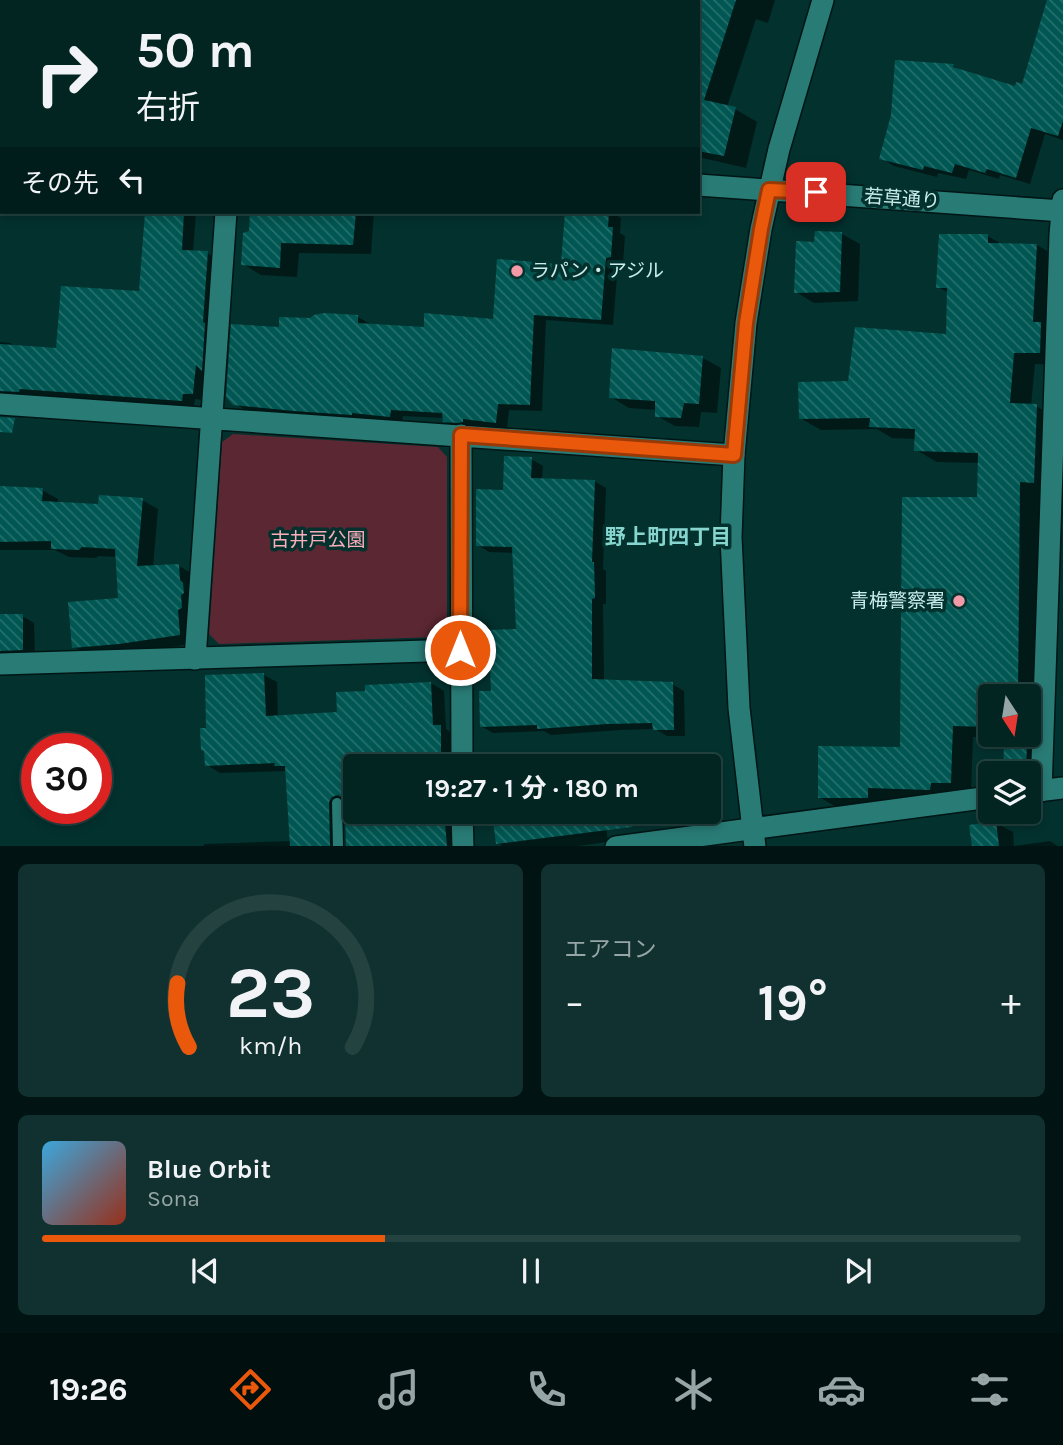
<!DOCTYPE html>
<html lang="ja">
<meta charset="utf-8">
<style>
:root{--surface:#022522;--page:#10312f;--text:#f1f3f6;--muted:#96a5a5;--line:#234240;--accent:#ea580c}
body{margin:0;font-family:Karla,"Noto Sans JP",sans-serif;background:var(--page);color:var(--text);height:100vh;display:flex;flex-direction:column;font-size:26px;white-space:nowrap}
*{box-sizing:border-box;margin:0}
p{font-size:23px;color:var(--muted)}
.icon{flex:none;width:38px;height:38px;fill:none;stroke:currentColor;stroke-width:2;stroke-linecap:round;stroke-linejoin:round}
.map{position:relative;height:846px;overflow:hidden}
.drawer{display:flex;flex-direction:column;gap:18px;padding:18px;background:#011413;flex:1}
.drawer>*{flex:none}
.banner{position:absolute;left:0px;top:0px;width:700px;height:214px;box-shadow:0 4px 10px #0003,0 0 0 2px var(--line);background:#022522;color:var(--text);overflow:hidden}
.needle{width:46px;rotate:168deg}
.controls{position:absolute;left:978px;top:684px;display:grid;gap:14px}
.controls a{display:grid;place-items:center;width:63px;height:63px;border-radius:7px;background:var(--surface);box-shadow:0 4px 10px #0003,0 0 0 2px var(--line);font-size:35px}
.speed{position:absolute;left:21px;top:733px;display:flex;gap:14px;font-size:35px;font-weight:700;text-align:center}
.speed>*{display:grid;place-content:center;width:91px;height:91px;border-radius:50%;background:var(--surface);box-shadow:0 4px 10px #0003,0 0 0 2px var(--line);line-height:1}
.speed .limit{border:10px solid #d22;background:#fff;color:#111}
.pin{position:absolute;display:grid;place-items:center;width:60px;height:60px;color:#fff;margin:-30px;border-radius:14px;box-shadow:0 4px 10px #0006}
.me{position:absolute;width:77px;margin:-38px;rotate:0deg;stroke-linejoin:round;filter:drop-shadow(0 0 5px #0008)}
.turn{display:flex;align-items:center;gap:24px;height:147px;padding:0 21px;font-size:32px}
.turn .icon{width:91px;height:91px;stroke-width:2.5}
.turn b{display:block;font-size:49px;line-height:60px}
.then{display:flex;align-items:center;height:66px;padding:0 21px;background:#0003;gap:14px;font-size:26px}
.big{font-size:52px;font-weight:700;line-height:1.1}
.drawer .card{flex:1;display:flex;flex-direction:column;justify-content:center;gap:10px;min-width:0;padding:0 24px;border-radius:10px;background:var(--page)}
.drawer .dial{align-items:center;gap:0}
.dial svg{height:182px;overflow:visible;fill:none;stroke:var(--line);stroke-width:7;stroke-linecap:round;text-anchor:middle}
.dial text{fill:var(--text);stroke:none}
.song{display:flex;align-items:center;gap:21px}
.cover{width:84px;height:84px;border-radius:10px;background:linear-gradient(135deg,hsl(200 70% 55%),hsl(10 70% 35%))}
.played{height:7px;border-radius:4px;background:linear-gradient(90deg,var(--accent) 35%,var(--line) 35%)}
.keys{display:flex;justify-content:space-around;direction:ltr}
.heat{display:flex;justify-content:space-between;align-items:center;font-size:38px;direction:ltr}
.drawer .tiles{flex:1;display:grid;gap:18px;grid-template-columns:1fr 1fr}
.card:last-child{grid-column:span 2}
.trip{position:absolute;left:343px;top:754px;width:378px;height:70px;border-radius:7px;background:var(--surface);box-shadow:0 4px 10px #0003,0 0 0 2px var(--line);font-weight:700;line-height:70px;text-align:center}
.tabs{display:flex;height:112px;justify-content:space-around;align-items:center;background:#010f0e;color:var(--muted)}
.tabs .icon{width:49px;height:49px}
.tabs .on{color:var(--accent)}
.tabs b{font-size:32px;color:var(--text)}
.map>svg:first-child{display:block}
.green{fill:#5b2732}
.shadow{fill:#0007;fill-rule:evenodd}
.building{fill:url(#building-back-hatch)}
.lines{fill:none;stroke-linecap:round;stroke-linejoin:round}
.lane-casing{stroke:#001615;stroke-width:13}
.street-casing{stroke:#001615;stroke-width:24}
.secondary-casing{stroke:#001615;stroke-width:24}
.lane{stroke:#297b76;stroke-width:10}
.street{stroke:#297b76;stroke-width:21}
.secondary{stroke:#297b76;stroke-width:21}
.route-casing{stroke:#983908;stroke-width:18}
.route{stroke:#ea580c;stroke-width:12}
.poi-dot{fill:#f39aa8;stroke:#03312e;stroke-width:2.5}
.labels{text-anchor:middle;dominant-baseline:central;stroke-width:7;stroke-linejoin:round;paint-order:stroke}
.street-label{font-size:19px;fill:#c9eeeb;stroke:#03312e}
.poi-label{font-size:19px;fill:#c9eeeb;stroke:#03312e;text-anchor:start}
.park-label{font-size:19px;fill:#faaeb9;stroke:#03312e}
.neighbourhood-label{font-size:21px;font-weight:bold;fill:#86d5cf;stroke:#03312e}
</style>
<div class="map">
<svg width="1063" height="847" viewBox="0 0 1063 847">
<defs>
<pattern id="building-back-hatch" width="6" height="6" patternUnits="userSpaceOnUse" patternTransform="scale(1.75)"><rect width="6" height="6" fill="#005652"/><path d="M-1 5l2 2M0 0l6 6M5-1l2 2" fill="none" stroke="#246f6b"/></pattern>
</defs>
<rect width="100%" height="100%" fill="#03312e"/>
<path class="green" d="M0 0H523L522 2H2V58H0Z
M233 434 438 447 447 457V629L438 637 219 644 209 634 222 442Z"/>
<path class="shadow" d="M671 0H775L768 23 756 19 727 107 735 109 757 122 746 168 698 157V2H670Z
M1049 0H1063V140L1045 134 1030 184 1000 175 999 179 969 170 966 179 938 173 937 177 894 166 881 158 953 66 966 73 1016 88 1023 86Z
M145 212H196L193 252 207 253 219 260 204 400 195 399 194 406 32 395 31 397 4 395 0 393V342L10 343 16 347 58 350 141 293Z
M252 212H374L371 254 299 253 297 277 261 275 243 264 251 232Z
M567 212H610L621 218 620 233 625 236 623 263 618 264 613 325 546 320 542 411 509 410 507 428 475 425 474 428H457L444 421V418L403 416 402 423 247 411 234 403 280 329 310 320 358 317 370 324 425 329 495 321 563 266Z
M842 234 860 244 858 301 814 303 796 292 816 244Z
M988 236 1003 245H1037L1058 257 1063 365 1035 364 1031 406H1036L1057 418 1055 494 1040 493 1038 739 973 737 971 794 951 801 889 799V809H840L819 797 902 749 979 499 980 463 937 462 916 450 917 439 892 438 877 429 821 430 800 418 850 383 948 336 949 293 938 287ZM990 696H1029V735H990Z
M703 358 721 368 717 413 701 412 699 427 675 426 657 416V410L629 408 611 397Z
M531 459 543 466 542 480 594 481 606 488 603 569 606 571V604H603L604 681 672 684 684 691 685 736H667L655 729 620 730 551 735 544 731 493 733 481 726 493 692 518 631 514 553 489 552 478 545 504 492Z
M0 488 42 490 58 499V503L100 506 142 500 158 509 153 567 178 565 194 575 195 643 136 653 90 656 74 647 120 599 117 557 98 556 96 558 69 557 55 550H0Z
M0 616H22L34 623 35 656 0 657Z
M264 675 277 682 278 717 339 714 367 693 431 683 444 691 446 729 453 734V766H355V812H459L460 847H348L347 801 341 810 342 847H204V844L291 841 287 771 220 773 207 765 208 729Z
M1026 746 1049 760 1048 781 1029 780V774H1017L1005 766Z
M494 812H604L608 842 570 847H504L498 843Z
M996 823 1013 832 1014 846 1050 841 1059 847H974L971 826Z"/>
<path class="building" d="M698 0H736L704 100 736 107 724 156 698 151Z
M1047 0H1063V121L1058 136 1031 128 1016 178 987 169 985 173 955 164 952 173 924 166 923 170 879 159 891 115 895 60 954 64 953 67 1015 86 1016 82 1022 84Z
M145 212H184L182 250 208 251 203 322 205 323 202 371 196 365 193 394H183L182 401 20 389 19 392 0 391V344L56 348 61 286 139 291Z
M250 212H356L353 245 281 243 280 268 241 265 243 233 249 231Z
M565 212H609L608 227H613L611 257 606 258 601 320 534 315 530 405 498 404 496 423 463 419V422L458 423 443 422 442 413 391 410 390 417 352 413V415L294 411 233 405 226 397 231 324 279 327V317L310 318 314 315 324 313 358 315V323L424 327V313L493 319 497 259 561 264Z
M815 231 842 232 840 292 794 293 796 241 814 242Z
M939 234H988V243L1037 244 1033 322H1041L1040 353H1014L1010 403 1037 404 1034 483 1020 482 1018 696H990V727L953 726 951 783H931L930 790 868 788V798H818V746L900 747 902 497H977L978 453 914 451 915 429 869 427 870 418 799 419 798 382 848 381 855 327 946 334 947 288H936Z
M612 348 703 356 699 404 684 403 681 418 655 417V401L609 398Z
M0 417 15 418 12 433 0 432Z
M504 456 532 457 531 478 595 480 592 562H594L595 598 592 599V679L673 682 674 730H653L652 723 607 724 537 729V725L480 727 479 691H491L488 630 516 629 512 547 476 546V489L503 490Z
M0 486 43 488 42 501 98 504 99 495 143 498 137 566 179 564 180 580 183 583 184 593 181 595 182 608 178 610 180 635 119 644 72 648 68 602 118 598 115 549 82 547 79 550 51 549V541L0 542Z
M0 614H23V650L0 651Z
M264 673 266 716 337 712 336 692 365 691V685L431 682 433 725H441V752L391 753 392 766H355V812H444L447 846H346L345 802 343 798 338 795 332 797 329 802 330 846H290L285 766H274L275 763 205 766 204 751 201 750 200 728H206L205 675Z
M1027 745 1026 769 1003 767 1004 747Z
M492 812H631L632 827 496 844Z
M996 821 999 846H972L969 825Z"/>
<g class="lines">
<g class="lane-casing">
<path id="lane" d="M559 2V0
M0 79H2
M337 803 338 847"/>
</g>
<g class="street-casing">
<path id="street" d="M615 2 616 0
M0 404 734 455
M461 435 462 766
M195 659 226 212
M0 664 460 650
M1041 791 1060 235 1063 200
M1029 792 1063 788
M462 812 463 847
M616 847 990 797"/>
</g>
<g class="secondary-casing">
<path id="secondary" d="M0 136H2
M698 185 1063 211
M755 847 739 708 731 537 734 455 746 323 761 229 779 149 823 0"/>
</g>
<use href="#lane" class="lane"/>
<use href="#street" class="street"/>
<use href="#secondary" class="secondary"/>
</g>
<g class="lines">
<g class="route-casing">
<path id="route" d="M460 650 461 435 734 455 746 323 761 229 769 190 816 192"/>
</g>
<use href="#route" class="route"/>
</g>
<g class="poi-dot">
<circle cx="517" cy="271" r="7"/>
<circle cx="959" cy="601" r="7"/>
</g>
<g class="labels">
<g class="street-label">
<text transform="translate(902 199) rotate(4)">若草通り</text>
</g>
<g class="poi-label">
<text x="531" y="271">ラパン・アジル</text>
<text x="945" y="601" text-anchor="end">青梅警察署</text>
</g>
<g class="park-label">
<text x="318" y="540">古井戸公園</text>
</g>
<g class="neighbourhood-label">
<text x="668" y="537">野上町四丁目</text>
</g>
</g>
</svg>
<div class="controls">
<a><svg class="needle" viewBox="-14 -14 28 28"><path d="M0-13l5 13h-10z" fill="#e53935"/><path d="M0 13l5-13h-10z" fill="#96a5a5"/></svg></a>
<a><svg class="icon" aria-label="layers" viewBox="0 0 24 24"><path d="M12 4l9 5-9 5-9-5zM3 14l9 5 9-5"/></svg></a>
</div>
<div class="speed"><div class="limit">30</div></div>
<div class="pin" style="left:816px;top:192px;background:#d93025"><svg class="icon" aria-label="arrive" viewBox="0 0 24 24"><path d="M6 21V4h12l-3 4 3 4H6"/></svg></div>
<svg class="me" style="left:460px;top:650px" viewBox="-20 -20 40 40"><circle r="17" fill="#ea580c" stroke="#fff" stroke-width="3"/><path d="M0-11L8 9 0 5-8 9z" fill="#fff"/></svg>
<div class="trip">19:27 · 1 分 · 180 m</div>
<div class="banner">
<div class="turn"><svg class="icon" aria-label="right" viewBox="0 0 24 24"><path d="M7 20v-9h11M14 6l5 5-5 5"/></svg><div><b>50 m</b>右折</div></div>
<div class="then">その先<svg class="icon" aria-label="left" viewBox="0 0 24 24"><path d="M17 20v-9H6M10 6l-5 5 5 5"/></svg></div>
</div>
</div>
<section class="drawer">
<div class="tiles">
<div class="card dial"><svg viewBox="0 0 100 80">
<path d="M14 69A42 42 0 1 1 86 69"/>
<path d="M14 69A42 42 0 0 1 9 41" stroke="#ea580c"/>
<text x="50" y="56" font-size="32" font-weight="700">23</text>
<text x="50" y="72" font-size="11">km/h</text>
</svg></div>
<div class="card"><p>エアコン</p>
<div class="heat"><a>−</a><b class="big">19°</b><a>+</a></div>
</div>
<div class="card">
<div class="song"><i class="cover"></i><div><b>Blue Orbit</b><p>Sona</p></div></div>
<div class="played"></div>
<div class="keys"><svg class="icon" aria-label="previous" viewBox="0 0 24 24"><path d="M18 5L8 12l10 7zM5 5v14"/></svg><svg class="icon" aria-label="pause" viewBox="0 0 24 24"><path d="M8 5v14M16 5v14"/></svg><svg class="icon" aria-label="next" viewBox="0 0 24 24"><path d="M6 5l10 7-10 7zM19 5v14"/></svg></div>
</div>
</div>
</section>
<nav class="tabs">
<b>19:26</b>
<svg class="icon on" aria-label="directions" viewBox="0 0 24 24"><path d="M12 3l9 9-9 9-9-9zM9 14v-3h6M13 9l2 2-2 2"/></svg>
<svg class="icon" aria-label="music" viewBox="0 0 24 24"><path d="M9 18V5l10-2v13"/><circle cx="6" cy="18" r="3"/><circle cx="16" cy="16" r="3"/></svg>
<svg class="icon" aria-label="phone" viewBox="0 0 24 24"><path d="M5 4h4l2 5-3 2q2 4 5 5l2-3 5 2v4C11 20 4 13 5 4z"/></svg>
<svg class="icon" aria-label="climate" viewBox="0 0 24 24"><path d="M12 3v18M4 7l16 10M4 17L20 7"/></svg>
<svg class="icon" aria-label="car" viewBox="0 0 24 24"><path d="M5 17H2v-5l4-1 3-4h7l3 4 3 1v5h-3M9 17h6M6 11h13"/><circle cx="7" cy="17" r="2"/><circle cx="17" cy="17" r="2"/></svg>
<svg class="icon" aria-label="filters" viewBox="0 0 24 24"><path d="M4 7h16M4 17h16"/><circle cx="9" cy="7" r="2"/><circle cx="15" cy="17" r="2"/></svg>
</nav>
